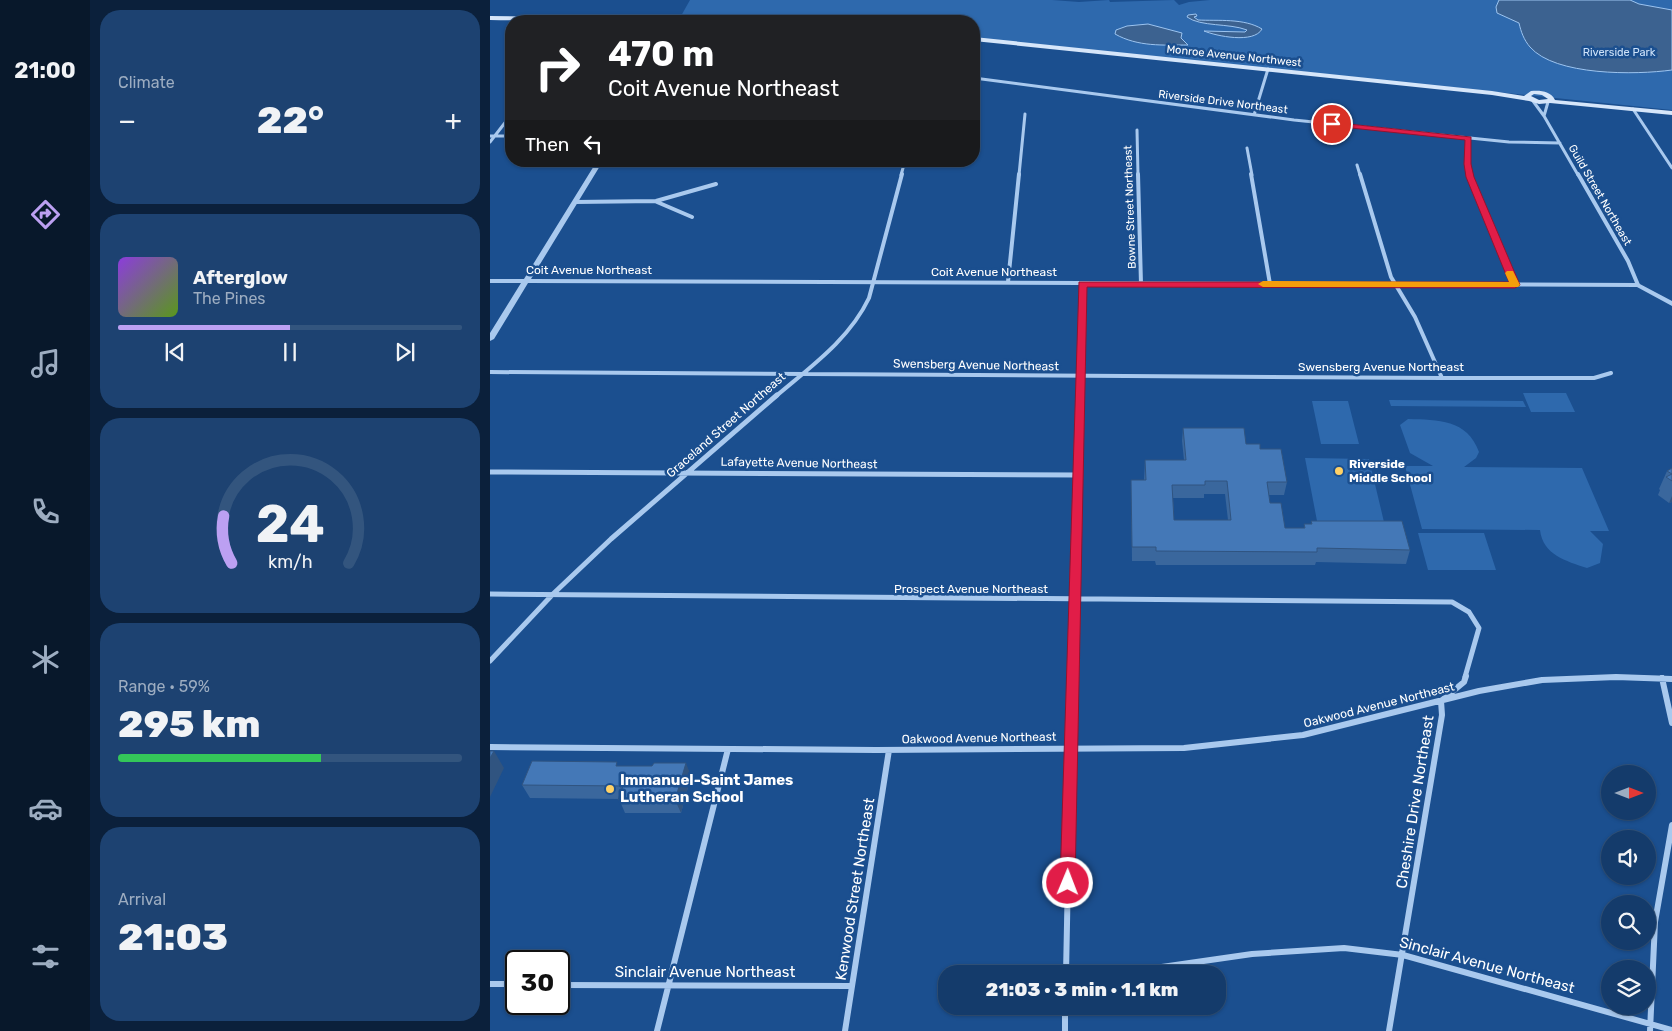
<!DOCTYPE html>
<meta charset="utf-8">
<style>
:root{--surface:#143b6b;--page:#1d4271;--text:#f1f3f6;--muted:#9dadc1;--line:#33557e;--accent:#bca0f2}
body{margin:0;font-family:Rubik,sans-serif;background:var(--page);color:var(--text);height:100vh;display:flex;flex-direction:column;font-size:19px;white-space:nowrap}
*{box-sizing:border-box;margin:0}
p{font-size:16px;color:var(--muted)}
.icon{flex:none;width:28px;height:28px;fill:none;stroke:currentColor;stroke-width:2;stroke-linecap:round;stroke-linejoin:round}
.map{position:relative;flex:1;overflow:hidden}
.details{display:flex;flex-direction:column;gap:10px;padding:10px;background:#0b203b;width:400px}
.details>*{flex:none}
.banner{position:absolute;left:15px;top:15px;width:475px;height:152px;border-radius:20px;box-shadow:0 1px 4px #0004,0 0 0 1px var(--line);background:#202124;color:#fff;overflow:hidden}
.needle{width:32px;rotate:90deg}
.tools{position:absolute;left:1111px;top:765px;display:grid;gap:10px}
.tools a{display:grid;place-items:center;width:55px;height:55px;border-radius:50%;background:var(--surface);box-shadow:0 1px 4px #0004,0 0 0 1px var(--line);font-size:25px}
.speed{position:absolute;left:15px;top:950px;display:flex;gap:10px;font-size:25px;font-weight:700;text-align:center}
.speed>*{display:grid;place-content:center;width:65px;height:65px;border-radius:50%;background:var(--surface);box-shadow:0 1px 4px #0004,0 0 0 1px var(--line);line-height:1}
.speed .limit{border:2px solid #111;border-radius:8px;background:#fff;color:#111}
.pin{position:absolute;display:grid;place-items:center;width:42px;height:42px;color:#fff;margin:-21px;border:2px solid #fff;border-radius:50%;box-shadow:0 1px 5px #0007}
.me{position:absolute;width:55px;margin:-28px;rotate:1deg;stroke-linejoin:round;filter:drop-shadow(0 0 4px #0008)}
.turn{display:flex;align-items:center;gap:18px;height:105px;padding:0 20px;font-size:22px}
.turn .icon{width:65px;height:65px;stroke-width:2.5}
.turn b{display:block;font-size:35px;line-height:42px}
.then{display:flex;align-items:center;height:48px;padding:0 20px;background:#0003;gap:10px;font-size:19px}
.big{font-size:38px;font-weight:800;line-height:1.1}
.details .card{flex:1;display:flex;flex-direction:column;justify-content:center;gap:8px;min-width:0;padding:0 18px;border-radius:20px;background:var(--page)}
.details .dial{align-items:center;gap:0}
.dial svg{height:130px;overflow:visible;fill:none;stroke:var(--line);stroke-width:7;stroke-linecap:round;text-anchor:middle}
.dial text{fill:var(--text);stroke:none}
.song{display:flex;align-items:center;gap:15px}
.cover{width:60px;height:60px;border-radius:8px;background:linear-gradient(135deg,hsl(270 70% 55%),hsl(90 70% 35%))}
.played{height:5px;border-radius:2px;background:linear-gradient(90deg,var(--accent) 50%,var(--line) 50%)}
.keys{display:flex;justify-content:space-around;direction:ltr}
.heat{display:flex;justify-content:space-between;align-items:center;font-size:28px;direction:ltr}
.charge{height:8px;border-radius:4px;background:linear-gradient(90deg,#34c759 59%,var(--line) 0)}
.trip{position:absolute;left:448px;top:965px;width:288px;height:50px;border-radius:20px;background:var(--surface);box-shadow:0 1px 4px #0004,0 0 0 1px var(--line);font-weight:800;line-height:50px;text-align:center}
main{display:flex;flex:1;min-height:0}
.tab-bar{display:flex;flex-direction:column;width:90px;justify-content:space-around;align-items:center;background:#08182b;color:var(--muted)}
.tab-bar .icon{width:35px;height:35px}
.tab-bar .selected{color:var(--accent)}
.tab-bar b{font-size:22px;color:var(--text)}
.map>svg:first-child{display:block}
.green{fill:#2e69ad}
.water{fill:#3c6290;stroke:#9cc4f0}
.lines{fill:none;stroke-linecap:round;stroke-linejoin:round}
.minor-far3{stroke:#a9c9ee;stroke-width:3}
.minor-far2{stroke:#a9c9ee;stroke-width:4}
.minor-far1{stroke:#a9c9ee;stroke-width:5}
.minor{stroke:#a9c9ee;stroke-width:6}
.tertiary{fill:#a9c9ee;fill-rule:evenodd}
.secondary{fill:#d6e6fa;fill-rule:evenodd}
.wall{fill:#3a679d;fill-rule:evenodd}
.shaded-wall{fill:#305480}
.building{fill:#4478b7;stroke:#305480;fill-rule:evenodd}
.route{fill:#e11d48;stroke:#92132f}
.slow{fill:#f59e0b}
.poi-dot{fill:#ffd166;stroke:#1b4f8f;stroke-width:2}
.labels{text-anchor:middle;dominant-baseline:central;stroke-width:5;stroke-linejoin:round;paint-order:stroke}
.far-park-label{font-size:11px;fill:#cfe3fa;stroke:#1b4f8f}
.far-street-label{font-size:11px;fill:#fff;stroke:#1b4f8f}
.street-label{font-size:12px;fill:#fff;stroke:#1b4f8f}
.poi-label{font-size:12px;font-weight:bold;fill:#fff;stroke:#1b4f8f;text-anchor:start}
.near-poi-label{font-size:15px;font-weight:bold;fill:#fff;stroke:#1b4f8f;text-anchor:start}
.near-street-label{font-size:15px;fill:#fff;stroke:#1b4f8f}
</style>
<main>
<nav class="tab-bar">
<b>21:00</b>
<svg class="icon selected" aria-label="directions" viewBox="0 0 24 24"><path d="M12 3l9 9-9 9-9-9zM9 14v-3h6M13 9l2 2-2 2"/></svg>
<svg class="icon" aria-label="music" viewBox="0 0 24 24"><path d="M9 18V5l10-2v13"/><circle cx="6" cy="18" r="3"/><circle cx="16" cy="16" r="3"/></svg>
<svg class="icon" aria-label="phone" viewBox="0 0 24 24"><path d="M5 4h4l2 5-3 2q2 4 5 5l2-3 5 2v4C11 20 4 13 5 4z"/></svg>
<svg class="icon" aria-label="climate" viewBox="0 0 24 24"><path d="M12 3v18M4 7l16 10M4 17L20 7"/></svg>
<svg class="icon" aria-label="car" viewBox="0 0 24 24"><path d="M5 17H2v-5l4-1 3-4h7l3 4 3 1v5h-3M9 17h6M6 11h13"/><circle cx="7" cy="17" r="2"/><circle cx="17" cy="17" r="2"/></svg>
<svg class="icon" aria-label="filters" viewBox="0 0 24 24"><path d="M4 7h16M4 17h16"/><circle cx="9" cy="7" r="2"/><circle cx="15" cy="17" r="2"/></svg>
</nav>
<section class="details">
<div class="card"><p>Climate</p>
<div class="heat"><a>−</a><b class="big">22°</b><a>+</a></div>
</div>
<div class="card">
<div class="song"><i class="cover"></i><div><b>Afterglow</b><p>The Pines</p></div></div>
<div class="played"></div>
<div class="keys"><svg class="icon" aria-label="previous" viewBox="0 0 24 24"><path d="M18 5L8 12l10 7zM5 5v14"/></svg><svg class="icon" aria-label="pause" viewBox="0 0 24 24"><path d="M8 5v14M16 5v14"/></svg><svg class="icon" aria-label="next" viewBox="0 0 24 24"><path d="M6 5l10 7-10 7zM19 5v14"/></svg></div>
</div>
<div class="card dial"><svg viewBox="0 0 100 80">
<path d="M14 69A42 42 0 1 1 86 69"/>
<path d="M14 69A42 42 0 0 1 9 40" stroke="#bca0f2"/>
<text x="50" y="56" font-size="32" font-weight="700">24</text>
<text x="50" y="72" font-size="11">km/h</text>
</svg></div>
<div class="card"><p>Range · 59%</p><b class="big">295 km</b><div class="charge"></div></div>
<div class="card"><p>Arrival</p><b class="big">21:03</b></div>
</section>
<div class="map">
<svg width="1182" height="1031" viewBox="0 0 1182 1031">
<rect width="100%" height="100%" fill="#1b4f8f"/>
<path class="green" d="M200 0H562L589 2 619 0 620 2 684 0 689 5 699 2 720 0H1182V110L484 38V21H322L191 16Z
M1033 393H1076L1085 412H1041Z
M899 400 1033 401 1036 407 901 406Z
M822 401H858L869 444H831Z
M918 419C948 420 977 419 989 452L986 458 974 467 1092 468 1119 531H1100L1113 544 1110 563 1097 568C1076 561 1053 555 1050 530L932 529 915 466H943L920 453 910 425Z
M815 458 879 459 894 522 827 521Z
M928 533H994L1006 570H938Z"/>
<path class="water" d="M1009 0H1140L1149 4 1182 10V70C1146 75 1065 76 1040 47 1034 40 1031 32 1029 23L1007 13 1006 7Z
M706 14 707 16 704 17 708 20C728 21 754 18 772 29 764 44 726 36 714 31L755 32 757 30C739 23 711 27 697 17L698 15Z
M658 24 692 33 691 38 698 45C673 45 648 47 625 34L626 30 637 26Z"/>
<g class="lines">
<path class="minor-far3" d="M484 78 804 120 1019 142 1070 143
M1043 101 1054 116 1088 175
M1143 109 1182 168
M764 115 778 69
M1054 116 1058 102
M647 130 648 175
M0 136H21
M979 139 978 164 980 175
M0 142 21 115
M757 148 762 175
M867 165 870 175
M411 175 415 161
M529 175 535 114"/>
<path class="minor-far2" d="M648 174 651 284
M761 174 780 284
M870 174 901 277 925 317 952 378
M980 174 1025 285
M1088 174 1138 261 1148 285
M85 202 166 201 226 184
M167 202 202 217
M518 282 529 174
M0 372 952 378H1104L1121 373
M285 397C320 367 359 340 379 298L412 174
M589 397 592 284"/>
<path class="minor-far1" d="M0 472 588 475
M0 594 962 602 979 612 989 628 975 677
M0 661 63 594 121 539 287 395
M582 677 589 395"/>
<path class="minor" d="M1172 678 1182 723
M0 747 386 750 694 748 813 735 989 691 1052 680 1126 677 1182 679
M576 974 582 676
M623 974 762 954 854 948 913 955 1182 1030
M0 984H26
M69 985 362 986
M575 1006V1031
M167 1031 238 749
M355 1031 399 750
M899 1031 952 715 951 701 974 682 976 676
M1160 1031 1165 922 1182 825"/>
<path class="tertiary" d="M107 161H113L41 279 1148 283 1182 301V306L1147 287 38 283 4 339 0 341V333L31 283H0V279H34Z"/>
<path class="secondary" d="M0 16 162 18 197 16 200 18 197 20C132 23 66 21 0 20Z
M214 16 293 19 296 21 212 19 211 18Z
M484 37 1002 91 1034 96 1041 91C1050 90 1061 91 1065 100L1182 111V115L1060 103 1049 104 1039 101 1002 95 484 41ZM1044 94 1052 95 1058 99 1049 100 1041 96Z"/>
</g>
<path class="wall" d="M693 428 756 444 770 449 797 482 794 495H779L780 503 795 528H814V524H821V521L920 550 916 564 826 562 825 565H666L665 561H642L641 480H654L655 460H694L692 441ZM714 494H735L738 520H684L683 498H714Z
M1182 468V502L1179 503 1168 495 1170 490 1169 489 1177 471Z
M129 766 201 776 191 813H135L129 799 40 798 32 785Z"/>
<path class="shaded-wall" d="M1182 496V502L1179 503Z
M4 751 14 768 0 797V758Z
M196 763 201 776 191 813 185 800Z"/>
<path class="building" d="M693 428H754L756 444H770V449H791L797 482H777L780 503H791L795 528H815L814 524H822L821 521H912L920 550 827 548V552L666 551V547H642L641 480H656L655 460H696ZM715 481H737L741 520H684L682 485H715Z
M1182 468V481L1176 477 1182 474 1177 471Z
M0 751H4L0 758Z
M42 761 127 762 126 766H162L164 763H196L185 800H128L133 786 32 785Z"/>
<path class="route" d="M840 122 981 137V164L984 177 1030 285 1025 288 597 287 585 883 583 888 578 890 572 888 570 883 589 282H1019L976 177 974 164 975 140 842 126H840Z"/>
<path class="slow" d="M1017 271H1023L1030 285 1028 287H773L768 284 773 281 1019 282 1015 273Z"/>
<g class="poi-dot">
<circle cx="849" cy="471" r="5"/>
<circle cx="120" cy="789" r="5"/>
</g>
<g class="labels">
<g class="far-park-label">
<text x="1129" y="52">Riverside Park</text>
</g>
<g class="far-street-label">
<text transform="translate(744 56) rotate(6)">Monroe Avenue Northwest</text>
<text transform="translate(733 102) rotate(7)">Riverside Drive Northeast</text>
<text transform="translate(1110 195) rotate(60)">Guild Street Northeast</text>
<text transform="translate(640 207) rotate(-92)">Bowne Street Northeast</text>
</g>
<g class="street-label">
<text x="99" y="270">Coit Avenue Northeast</text>
<text x="504" y="272">Coit Avenue Northeast</text>
<text transform="translate(486 365) rotate(1)">Swensberg Avenue Northeast</text>
<text x="891" y="367">Swensberg Avenue Northeast</text>
<text transform="translate(236 425) rotate(-41)">Graceland Street Northeast</text>
<text transform="translate(309 463) rotate(1)">Lafayette Avenue Northeast</text>
<text x="481" y="589">Prospect Avenue Northeast</text>
<text transform="translate(889 705) rotate(-14)">Oakwood Avenue Northeast</text>
<text transform="translate(489 738) rotate(-1)">Oakwood Avenue Northeast</text>
</g>
<g class="poi-label">
<text x="859" y="464">Riverside<tspan x="859" dy="14">Middle School</tspan></text>
</g>
<g class="near-poi-label">
<text x="130" y="780">Immanuel-Saint James<tspan x="130" dy="17">Lutheran School</tspan></text>
</g>
<g class="near-street-label">
<text transform="translate(925 802) rotate(-81)">Cheshire Drive Northeast</text>
<text transform="translate(365 889) rotate(-81)">Kenwood Street Northeast</text>
<text transform="translate(997 965) rotate(15)">Sinclair Avenue Northeast</text>
<text x="215" y="972">Sinclair Avenue Northeast</text>
</g>
</g>
</svg>
<div class="tools">
<a><svg class="needle" viewBox="-14 -14 28 28"><path d="M0-13l5 13h-10z" fill="#e53935"/><path d="M0 13l5-13h-10z" fill="#9dadc1"/></svg></a>
<a><svg class="icon" aria-label="sound" viewBox="0 0 24 24"><path d="M4 9h4l5-4v14l-5-4H4zM17 9q2 3 0 6"/></svg></a>
<a><svg class="icon" aria-label="search" viewBox="0 0 24 24"><circle cx="10" cy="10" r="6"/><path d="M15 15l6 6"/></svg></a>
<a><svg class="icon" aria-label="layers" viewBox="0 0 24 24"><path d="M12 4l9 5-9 5-9-5zM3 14l9 5 9-5"/></svg></a>
</div>
<div class="speed"><div class="limit">30</div></div>
<div class="pin" style="left:842px;top:124px;background:#d93025"><svg class="icon" aria-label="arrive" viewBox="0 0 24 24"><path d="M6 21V4h12l-3 4 3 4H6"/></svg></div>
<svg class="me" style="left:578px;top:883px" viewBox="-20 -20 40 40"><circle r="17" fill="#e11d48" stroke="#fff" stroke-width="3"/><path d="M0-11L8 9 0 5-8 9z" fill="#fff"/></svg>
<div class="trip">21:03 · 3 min · 1.1 km</div>
<div class="banner">
<div class="turn"><svg class="icon" aria-label="right" viewBox="0 0 24 24"><path d="M7 20v-9h11M14 6l5 5-5 5"/></svg><div><b>470 m</b>Coit Avenue Northeast</div></div>
<div class="then">Then<svg class="icon" aria-label="left" viewBox="0 0 24 24"><path d="M17 20v-9H6M10 6l-5 5 5 5"/></svg></div>
</div>
</div>
</main>
